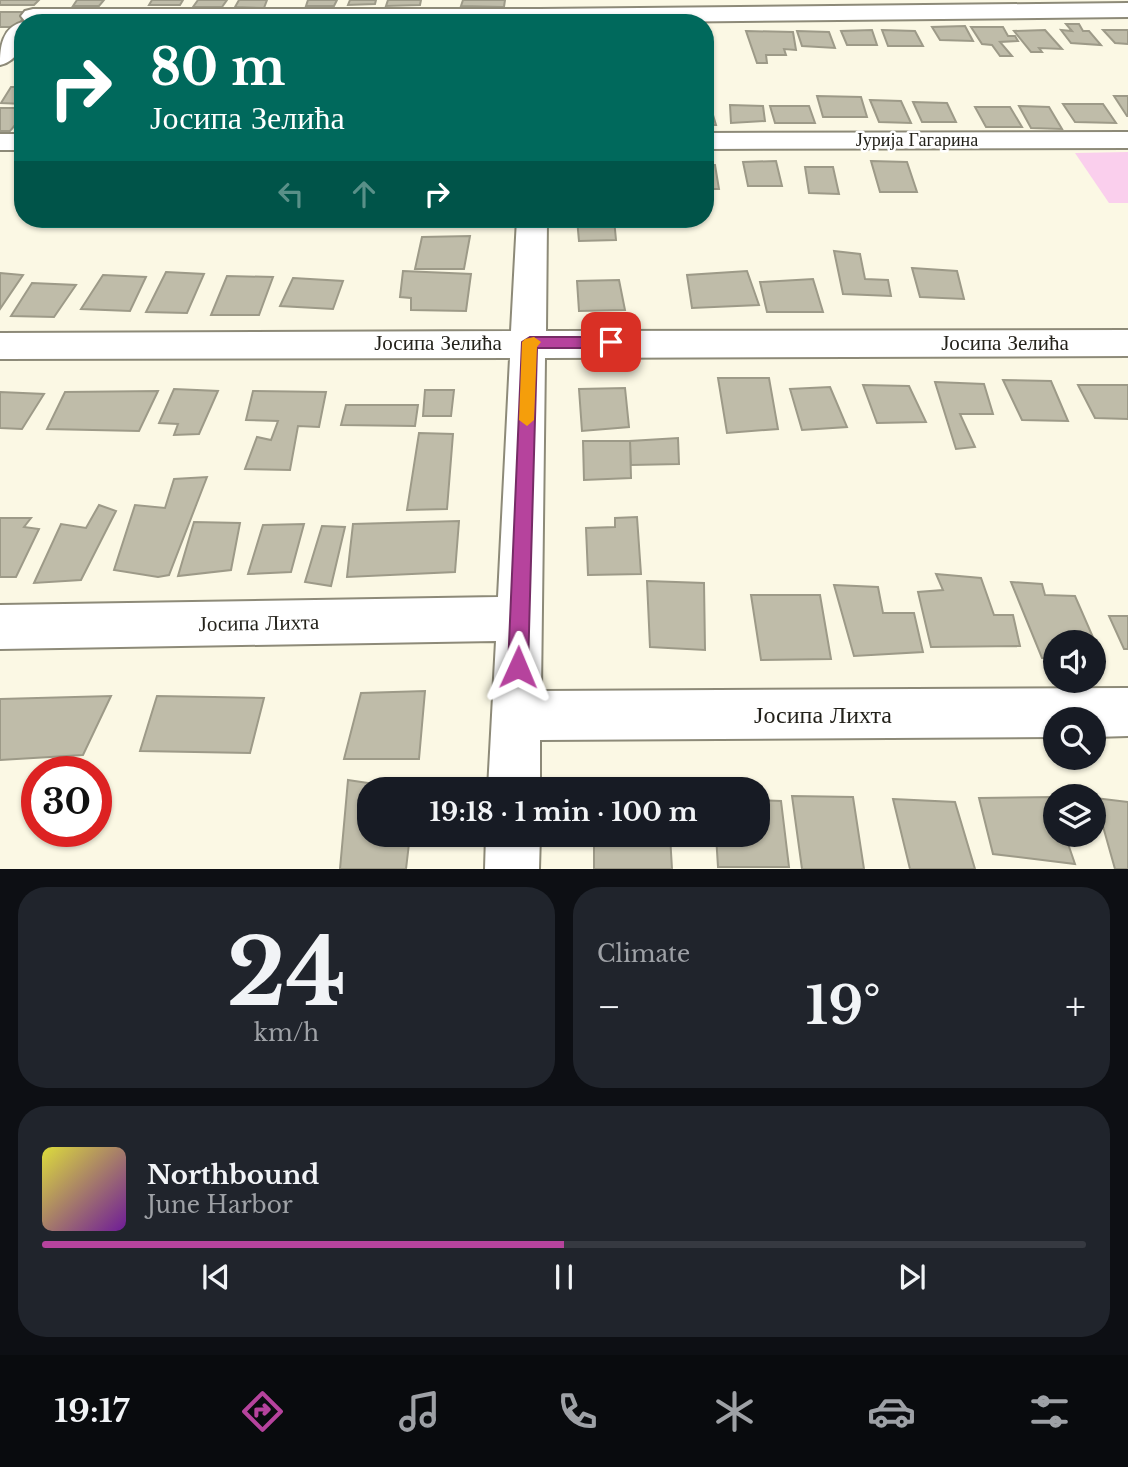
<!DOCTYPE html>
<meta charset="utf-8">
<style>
:root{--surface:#171b24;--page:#20242c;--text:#f1f3f6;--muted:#9ea1a6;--line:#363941;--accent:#b6439d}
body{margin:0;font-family:"Libre Baskerville",serif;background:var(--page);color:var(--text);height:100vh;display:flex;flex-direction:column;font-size:26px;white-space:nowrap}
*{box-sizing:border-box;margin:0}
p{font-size:23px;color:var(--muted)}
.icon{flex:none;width:38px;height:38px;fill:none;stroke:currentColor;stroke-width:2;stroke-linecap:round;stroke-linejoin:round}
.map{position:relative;height:869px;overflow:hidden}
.side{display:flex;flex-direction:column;gap:18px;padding:18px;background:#0d0f14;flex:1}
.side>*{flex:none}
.banner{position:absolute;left:14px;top:14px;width:700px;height:214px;border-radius:28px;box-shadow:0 2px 5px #0004;background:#00695c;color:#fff;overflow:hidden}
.controls{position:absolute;left:1043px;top:630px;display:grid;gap:14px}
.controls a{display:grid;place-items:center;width:63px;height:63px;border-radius:50%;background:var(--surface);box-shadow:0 2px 5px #0004;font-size:35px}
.speed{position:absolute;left:21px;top:756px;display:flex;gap:14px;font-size:35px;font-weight:700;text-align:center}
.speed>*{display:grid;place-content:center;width:91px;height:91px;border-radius:50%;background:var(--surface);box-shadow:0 2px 5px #0004;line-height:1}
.speed .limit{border:10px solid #d22;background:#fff;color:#111}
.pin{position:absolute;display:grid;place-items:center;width:60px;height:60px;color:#fff;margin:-30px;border-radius:14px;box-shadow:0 4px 10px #0006}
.me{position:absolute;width:77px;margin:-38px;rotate:1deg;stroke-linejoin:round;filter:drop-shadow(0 0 5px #0008)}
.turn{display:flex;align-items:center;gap:24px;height:147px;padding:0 21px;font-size:32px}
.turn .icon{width:91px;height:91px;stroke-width:2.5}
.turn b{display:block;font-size:49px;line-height:60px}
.lanes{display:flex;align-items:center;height:66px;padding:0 21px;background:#0003;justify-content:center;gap:35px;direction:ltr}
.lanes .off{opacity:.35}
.big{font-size:52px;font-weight:700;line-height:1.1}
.side .tile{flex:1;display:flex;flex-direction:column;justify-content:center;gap:10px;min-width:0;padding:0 24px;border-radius:28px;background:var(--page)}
.side .dial{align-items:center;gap:0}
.dial b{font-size:91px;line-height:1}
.song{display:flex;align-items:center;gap:21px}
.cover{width:84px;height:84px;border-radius:10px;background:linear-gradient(135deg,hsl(60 70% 55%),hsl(280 70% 35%))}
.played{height:7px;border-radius:4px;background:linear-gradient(90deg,var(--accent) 50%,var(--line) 50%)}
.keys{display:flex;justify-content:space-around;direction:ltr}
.heat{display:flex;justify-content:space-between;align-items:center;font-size:38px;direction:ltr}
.side .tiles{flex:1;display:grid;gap:18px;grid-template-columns:1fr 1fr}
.tile:last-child{grid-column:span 2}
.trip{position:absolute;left:357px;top:777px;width:413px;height:70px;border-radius:28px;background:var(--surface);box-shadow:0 2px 5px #0004;font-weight:700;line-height:70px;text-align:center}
.tabs{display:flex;height:112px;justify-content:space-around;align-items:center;background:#090b0e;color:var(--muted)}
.tabs .icon{width:49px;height:49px}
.tabs .active{color:var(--accent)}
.tabs b{font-size:32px;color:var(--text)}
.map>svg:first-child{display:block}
.green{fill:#facfed}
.building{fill:#bfbca9;stroke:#9d9a88;stroke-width:2}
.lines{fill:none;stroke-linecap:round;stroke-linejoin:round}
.minor-casing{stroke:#8d8a78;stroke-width:4}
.minor{fill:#fff;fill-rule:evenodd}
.route{fill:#b6439d;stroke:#762c66;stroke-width:2}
.slow{fill:#f59e0b}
.labels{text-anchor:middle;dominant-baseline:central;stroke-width:5;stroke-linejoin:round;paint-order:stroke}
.far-street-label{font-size:18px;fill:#23211a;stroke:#fff}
.street-label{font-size:21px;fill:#23211a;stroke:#fff}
.near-street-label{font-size:24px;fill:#23211a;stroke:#fff}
</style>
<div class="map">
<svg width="1128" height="869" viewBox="0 0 1128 869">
<rect width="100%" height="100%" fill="#fbf8e4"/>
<path class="green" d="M1128 152V203H1109L1075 153Z"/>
<path class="building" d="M0 0H39L34 5H0Z
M77 0H104L99 6H73Z
M152 0H183L180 5H149Z
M198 0H227L222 7H193Z
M239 0H267L264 8 235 7Z
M308 0H337L334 6H306Z
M350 0H376L375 4 348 5Z
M388 0H421L420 5 386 6Z
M463 0H505L504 7 461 6Z
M0 12H28L16 27H0Z
M1066 24H1079L1083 31H1089L1101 45 1071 43 1061 30 1072 31Z
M965 26 973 41 940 40 932 27Z
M971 27H1003L1008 36H1015L1018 41 1000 42 1012 56H1000L992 45 982 44Z
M872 30 877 45H847L841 31Z
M882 30 915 31 923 46H888Z
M1045 30 1062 49 1039 48 1042 52H1031L1014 31Z
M1103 30H1128V44L1115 43Z
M746 31 793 32 796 50 784 49 786 55H766L767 63H757Z
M797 31 829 32 835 48 802 46Z
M11 87H23V104L1 103Z
M817 96 861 97 867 117H823Z
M1114 96H1128V116H1127Z
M870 100 901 101 911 123 879 122Z
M913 102 947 103 956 122H922Z
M1063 104H1103L1116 123 1075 122Z
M705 105H710L716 125H705Z
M730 105 763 106 765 121 731 123Z
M770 106H809L815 123H775Z
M1019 106 1049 107 1062 129 1031 128Z
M975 107H1010L1022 127H986Z
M0 108H23V116L10 131H0Z
M776 161 782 186H748L743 162Z
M871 161 907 162 917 192H880Z
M705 165H715L719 189H705Z
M805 167H833L839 194 809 193Z
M431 219H470L468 225 429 226Z
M577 219H614L616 240 579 241Z
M470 236 464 269H415L422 237Z
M834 251 860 254 865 279 888 280 891 296 843 294Z
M912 268 957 271 964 299 920 297Z
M403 271 471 274 466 311 411 310V298L400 297Z
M747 271 759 305 692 308 687 275Z
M166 272 204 274 187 313 146 312Z
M0 273 23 275 0 309Z
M103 275 146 277 130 311 81 309Z
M227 276 273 277 259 315H211Z
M293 278 343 281 333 309 280 306Z
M813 279 823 312H767L760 282Z
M619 280 625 310 579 311 577 281Z
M32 283 76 285 54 317 11 316Z
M718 378H769L778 429 727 433Z
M1003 380 1051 381 1068 421 1022 420Z
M935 382 984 384 993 414H960L975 447 956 449Z
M863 385 909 386 926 422 877 423Z
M1078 385H1128V419L1095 418Z
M830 387 847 427 802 430 790 389Z
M625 388 629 427 582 431 579 389Z
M174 389 218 391 199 434 174 435 178 424 159 423Z
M425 390H454L451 416H423Z
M158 391 139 431 47 429 65 392Z
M253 391 326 392 319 427 298 426 290 470 245 469 257 437 271 440 278 421 246 420Z
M0 392 44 394 22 429 0 428Z
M346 405H418L415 426 341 425Z
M419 433 453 434 447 509 407 510Z
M678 438 679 464 631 465 630 441Z
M583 441H630L631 478 584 480Z
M207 477 169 575 158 577 114 570 135 505 165 508 174 479Z
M99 505 116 511 81 580 34 583 61 524 86 528Z
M637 517 641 574 588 575 586 528 615 527V518Z
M0 518H31L24 527 39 529 16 577H0Z
M459 521 455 572 347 577 353 524Z
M194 522 240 523 231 570 178 576Z
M304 524 291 572 248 574 263 525Z
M322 526 345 527 331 586 305 582Z
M936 574 981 578 994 615H1013L1020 646 931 647 918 592 943 590Z
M647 581 704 583 705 650 650 647Z
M1011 582 1042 584 1045 595 1075 596 1102 658H1094V642H1055V658H1042Z
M834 585 878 587 883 613H914L923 652 854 656Z
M751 595H820L831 659 761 660Z
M1109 616H1128V649H1124Z
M425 691 419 759H344L361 693Z
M111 696 83 755 0 760V699Z
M157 696 264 698 250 753 140 751Z
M348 780 408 789H369V835H410L406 869H340Z
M792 796 853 797 864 869H802Z
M1053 797 1055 805V835H1065L1075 864 993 854 979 798Z
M1095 798 1128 802V869H1115Z
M893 799 955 802 975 869H910Z
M758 800 781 801 789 867H718L716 835H758Z
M594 835H670L672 869H594Z"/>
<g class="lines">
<g class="minor-casing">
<path id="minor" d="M1128 3V17L557 23H32L25 21 21 16 25 11 33 9H540Z
M23 22 26 23H23C23 41 21 60 0 65 0 47 2 27 23 22Z
M1128 132V148L705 149V133Z
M0 134H23V150H0Z
M517 219H547L546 331 1128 330V356L545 358 541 691 1128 688V736L1094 737V719H1055V737L540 740V789H488L496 641 0 649V605L498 597 510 358 0 359V333L511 331Z
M486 835H540L539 869H485Z"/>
</g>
<use href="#minor" class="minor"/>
</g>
<path class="route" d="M530 337H611L619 342 611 348H537L528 667 525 674 518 677 511 674 508 667 522 342Z"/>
<path class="slow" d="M534 337 541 342 537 347 534 420 527 426 519 420 522 342 525 339Z"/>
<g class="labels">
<g class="far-street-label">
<text x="917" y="140">Јурија Гагарина</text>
</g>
<g class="street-label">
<text x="438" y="343">Јосипа Зелића</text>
<text x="1005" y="343">Јосипа Зелића</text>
<text transform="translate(259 623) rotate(-1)">Јосипа Лихта</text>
</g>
<g class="near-street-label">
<text x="823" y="714">Јосипа Лихта</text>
</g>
</g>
</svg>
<div class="controls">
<a><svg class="icon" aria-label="sound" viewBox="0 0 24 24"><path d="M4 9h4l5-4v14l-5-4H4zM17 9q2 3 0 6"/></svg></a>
<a><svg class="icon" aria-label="search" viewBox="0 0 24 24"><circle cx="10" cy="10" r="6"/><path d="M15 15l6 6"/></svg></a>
<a><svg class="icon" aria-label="layers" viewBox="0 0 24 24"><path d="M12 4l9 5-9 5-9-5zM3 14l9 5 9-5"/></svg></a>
</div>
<div class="speed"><div class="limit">30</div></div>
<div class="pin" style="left:611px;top:342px;background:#d93025"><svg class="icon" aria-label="arrive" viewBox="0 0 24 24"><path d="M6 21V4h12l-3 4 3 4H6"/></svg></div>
<svg class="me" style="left:518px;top:667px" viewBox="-20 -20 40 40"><path d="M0-17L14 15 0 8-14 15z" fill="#b6439d" stroke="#fff" stroke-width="4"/></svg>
<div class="trip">19:18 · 1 min · 100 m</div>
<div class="banner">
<div class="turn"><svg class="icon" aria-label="right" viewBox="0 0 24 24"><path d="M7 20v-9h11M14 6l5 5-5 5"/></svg><div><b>80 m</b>Јосипа Зелића</div></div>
<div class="lanes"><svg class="icon off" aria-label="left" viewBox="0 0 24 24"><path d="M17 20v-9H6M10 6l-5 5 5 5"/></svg><svg class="icon off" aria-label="ahead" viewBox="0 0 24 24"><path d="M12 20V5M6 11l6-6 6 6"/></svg><svg class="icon" aria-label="right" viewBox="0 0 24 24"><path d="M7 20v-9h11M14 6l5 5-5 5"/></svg></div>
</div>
</div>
<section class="side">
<div class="tiles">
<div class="tile dial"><b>24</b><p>km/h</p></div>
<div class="tile"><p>Climate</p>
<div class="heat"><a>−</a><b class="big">19°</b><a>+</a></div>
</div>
<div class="tile">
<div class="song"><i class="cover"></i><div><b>Northbound</b><p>June Harbor</p></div></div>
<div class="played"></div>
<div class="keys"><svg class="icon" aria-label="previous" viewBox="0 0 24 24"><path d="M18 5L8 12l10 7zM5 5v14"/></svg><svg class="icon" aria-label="pause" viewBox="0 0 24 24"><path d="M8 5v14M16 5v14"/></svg><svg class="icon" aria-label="next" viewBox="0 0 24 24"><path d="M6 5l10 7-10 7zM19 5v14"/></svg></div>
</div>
</div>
</section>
<nav class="tabs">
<b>19:17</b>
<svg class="icon active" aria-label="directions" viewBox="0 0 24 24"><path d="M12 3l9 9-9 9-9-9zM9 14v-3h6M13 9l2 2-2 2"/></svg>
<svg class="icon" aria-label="music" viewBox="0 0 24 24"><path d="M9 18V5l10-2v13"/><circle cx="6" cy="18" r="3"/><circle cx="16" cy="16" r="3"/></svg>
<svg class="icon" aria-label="phone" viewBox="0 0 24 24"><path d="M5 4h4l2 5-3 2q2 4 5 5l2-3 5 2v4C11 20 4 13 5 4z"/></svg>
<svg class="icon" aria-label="climate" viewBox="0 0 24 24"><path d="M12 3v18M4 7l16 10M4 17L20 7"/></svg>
<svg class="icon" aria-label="car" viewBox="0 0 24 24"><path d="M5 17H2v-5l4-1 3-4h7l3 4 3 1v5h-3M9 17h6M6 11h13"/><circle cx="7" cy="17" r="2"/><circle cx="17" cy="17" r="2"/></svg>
<svg class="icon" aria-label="filters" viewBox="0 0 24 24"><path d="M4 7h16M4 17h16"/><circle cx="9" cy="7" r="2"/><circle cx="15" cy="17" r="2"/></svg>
</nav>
